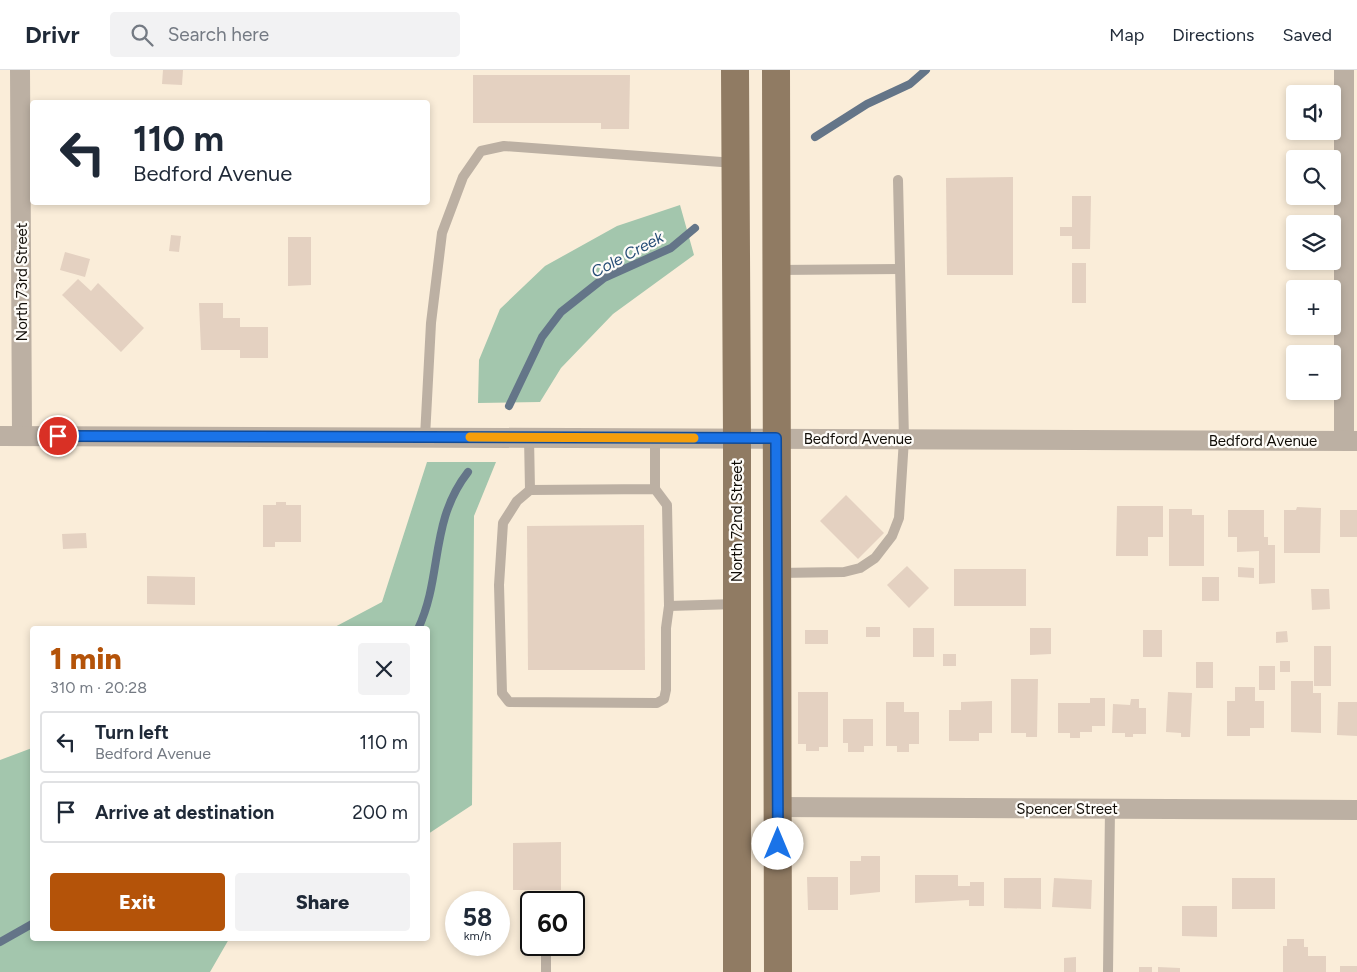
<!DOCTYPE html>
<meta charset="utf-8">
<style>
body{margin:0;font-family:Figtree,sans-serif;background:#f2f2f3;color:#1f2937;height:100vh;display:flex;flex-direction:column;font-size:19px;white-space:nowrap}
*{box-sizing:border-box;margin:0}
p{font-size:16px;color:#747a83}
.icon{flex:none;width:28px;height:28px;fill:none;stroke:currentColor;stroke-width:2;stroke-linecap:round;stroke-linejoin:round}
.map{position:relative;flex:1;overflow:hidden}
.side{position:absolute;left:30px;top:556px;width:400px;height:315px;display:flex;flex-direction:column;background:#fff;border-radius:5px;box-shadow:0 2px 8px #0003}
.side>*{flex:none}
.banner{position:absolute;left:30px;top:30px;width:400px;height:105px;border-radius:5px;box-shadow:0 2px 8px #0003;background:#fff;color:#1f2937;overflow:hidden}
.tools{position:absolute;left:1286px;top:15px;display:grid;gap:10px}
.tools a{display:grid;place-items:center;width:55px;height:55px;border-radius:5px;background:#fff;box-shadow:0 2px 8px #0003;font-size:25px}
.speed{position:absolute;left:445px;top:821px;display:flex;gap:10px;font-size:25px;font-weight:700;text-align:center}
.speed>*{display:grid;place-content:center;width:65px;height:65px;border-radius:50%;background:#fff;box-shadow:0 2px 8px #0003;line-height:1}
.speed small{font-size:12px;font-weight:400}
.speed .limit{border:2px solid #111;border-radius:8px;background:#fff;color:#111}
.pin{position:absolute;display:grid;place-items:center;width:42px;height:42px;color:#fff;margin:-21px;border:2px solid #fff;border-radius:50%;box-shadow:0 1px 5px #0007}
.me{position:absolute;width:55px;margin:-28px;rotate:0deg;stroke-linejoin:round;filter:drop-shadow(0 0 4px #0008)}
.turn{display:flex;align-items:center;gap:18px;height:105px;padding:0 20px;font-size:22px}
.turn .icon{width:65px;height:65px;stroke-width:2.5}
.turn b{display:block;font-size:35px;line-height:42px}
.round{display:grid;place-items:center;flex:none;width:52px;height:52px;border-radius:5px;background:#f2f2f3}
.overview{display:flex;align-items:center;justify-content:space-between;height:85px;padding:0 20px}
h1{font-size:30px;font-weight:800;line-height:38px;color:#b45309}
.button{display:flex;gap:10px;margin-top:auto;padding:10px 20px}
.button a{flex:1;height:58px;border-radius:5px;background:#b45309;color:#fff;font-size:20px;font-weight:800;line-height:58px;text-align:center}
.button a+a{background:#f2f2f3;color:#1f2937}
ul{padding:0;list-style:none}
li{display:flex;align-items:center;gap:15px;height:62px;margin:0 10px 8px;padding:0 10px;border:2px solid #e0e1e3;border-radius:5px}
li div{flex:1}
li b{display:block;font-size:19px}
li em{font-style:normal}
header{display:flex;align-items:center;gap:30px;box-sizing:border-box;height:70px;padding:0 25px;background:#fff;border-bottom:1px solid #e0e1e3}
header strong{font-size:24px}
nav{display:flex;gap:28px;margin-inline-start:auto;font-size:18px}
.search{width:350px;height:45px;background:#f2f2f3;display:flex;align-items:center;gap:12px;box-sizing:border-box;padding:0 18px;border-radius:5px;color:#747a83;font-size:19px}
.map>svg:first-child{display:block}
.forest{fill:#a3c6ad}
.lines{fill:none;stroke-linecap:round;stroke-linejoin:round}
.stream{stroke:#647588;stroke-width:8}
.building{fill:#e4d1c1}
.lane{stroke:#bcb0a3;stroke-width:10}
.street{stroke:#bcb0a3;stroke-width:20}
.primary{stroke:#907b63;stroke-width:28}
.route-casing{stroke:#114b97;stroke-width:12}
.route{stroke:#1a73e8;stroke-width:9}
.slow{stroke:#f59e0b;stroke-width:9}
.labels{text-anchor:middle;stroke-width:4.5;stroke-linejoin:round;paint-order:stroke}
.street-label{font-size:15px;fill:#100c06;stroke:#fefcf8}
.water-label{font-size:16px;font-style:italic;fill:#284e77;stroke:#fefcf8}
</style>
<header>
<strong>Drivr</strong>
<div class="search"><svg class="icon" aria-label="search" viewBox="0 0 24 24"><circle cx="10" cy="10" r="6"/><path d="M15 15l6 6"/></svg>Search here</div>
<nav><a>Map</a><a>Directions</a><a>Saved</a></nav>
</header>
<div class="map">
<svg width="1357" height="902" viewBox="0 0 1357 902">
<rect width="100%" height="100%" fill="#faedd9"/>
<g class="forest">
<path d="M 680,135 L 694,185 L 613,244 L 561,298 L 540,332 L 478,333 L 479,290 L 500,239 L 545,196 L 617,156 Z"/>
<path d="M 427,392 L 496,392 L 474,446 L 472,735 L 428,764 L 428,559 L 331,559 L 382,532 Z"/>
<path d="M 32,678 L 32,869 L 229,869 L 210,902 L 0,902 L 0,690 Z"/>
</g>
<g class="lines">
<g class="stream">
<path d="M 815,67 L 867,34 L 910,14 L 926,0"/>
<path d="M 509,336 L 542,267 L 561,242 L 604,208 L 671,178 L 695,158"/>
<path d="M 418,559 C 443,506 429,452 468,402"/>
<path d="M 0,872 L 32,854"/>
</g>
</g>
<g class="building">
<path d="M 163,0 L 183,0 L 182,15 L 162,14 Z"/>
<path d="M 473,5 L 630,5 L 629,59 L 601,59 L 601,53 L 473,53 Z"/>
<path d="M 1013,107 L 1013,205 L 947,205 L 946,108 Z"/>
<path d="M 1072,126 L 1091,126 L 1090,179 L 1072,179 L 1072,166 L 1060,166 L 1060,157 L 1072,157 Z"/>
<path d="M 171,165 L 181,166 L 179,182 L 169,181 Z"/>
<path d="M 288,167 L 311,167 L 311,215 L 288,216 Z"/>
<path d="M 65,182 L 90,189 L 85,207 L 60,200 Z"/>
<rect x="1072" y="193" width="14" height="40"/>
<path d="M 78,209 L 91,221 L 98,213 L 144,258 L 121,282 L 62,225 Z"/>
<path d="M 199,233 L 223,233 L 223,248 L 240,248 L 240,257 L 268,257 L 268,288 L 240,288 L 240,280 L 201,280 Z"/>
<path d="M 846,425 L 884,463 L 858,489 L 820,451 Z"/>
<path d="M 276,432 L 286,432 L 286,435 L 301,435 L 301,472 L 275,472 L 275,477 L 263,477 L 263,435 L 276,435 Z"/>
<path d="M 1117,436 L 1163,436 L 1163,467 L 1148,467 L 1148,486 L 1116,486 Z"/>
<path d="M 1297,437 L 1321,438 L 1320,483 L 1284,483 L 1284,440 L 1296,440 Z"/>
<path d="M 1169,439 L 1192,439 L 1192,445 L 1204,445 L 1204,496 L 1169,496 Z"/>
<path d="M 1228,440 L 1264,440 L 1264,467 L 1268,467 L 1268,475 L 1275,475 L 1275,513 L 1259,514 L 1259,481 L 1237,482 L 1237,467 L 1228,467 Z"/>
<rect x="1340" y="440" width="17" height="27"/>
<path d="M 644,455 L 645,600 L 528,600 L 527,456 Z"/>
<path d="M 86,463 L 87,478 L 63,479 L 62,464 Z"/>
<path d="M 907,496 L 929,518 L 909,538 L 887,515 Z"/>
<path d="M 1238,497 L 1254,498 L 1254,508 L 1238,507 Z"/>
<rect x="954" y="499" width="72" height="37"/>
<path d="M 147,506 L 195,507 L 195,535 L 147,534 Z"/>
<rect x="1202" y="507" width="17" height="24"/>
<path d="M 1311,519 L 1329,519 L 1330,539 L 1312,540 Z"/>
<rect x="866" y="557" width="14" height="10"/>
<rect x="913" y="558" width="21" height="29"/>
<path d="M 1030,558 L 1051,558 L 1051,584 L 1030,585 Z"/>
<rect x="805" y="560" width="23" height="14"/>
<rect x="1143" y="560" width="19" height="27"/>
<path d="M 1287,561 L 1288,572 L 1276,573 L 1276,562 Z"/>
<rect x="1314" y="576" width="17" height="40"/>
<rect x="943" y="584" width="13" height="12"/>
<rect x="1280" y="591" width="10" height="11"/>
<rect x="1196" y="592" width="17" height="26"/>
<rect x="1259" y="596" width="16" height="24"/>
<path d="M 1011,609 L 1038,609 L 1037,667 L 1026,667 L 1026,663 L 1011,663 Z"/>
<path d="M 1291,611 L 1313,611 L 1313,623 L 1321,623 L 1321,663 L 1291,662 Z"/>
<path d="M 1235,617 L 1255,617 L 1255,631 L 1264,631 L 1264,658 L 1250,658 L 1250,666 L 1227,666 L 1227,631 L 1235,631 Z"/>
<path d="M 798,622 L 828,622 L 828,677 L 819,677 L 819,681 L 806,681 L 806,674 L 798,674 Z"/>
<path d="M 1168,622 L 1192,623 L 1190,667 L 1181,667 L 1181,663 L 1166,662 Z"/>
<path d="M 1090,628 L 1105,628 L 1105,656 L 1092,656 L 1092,662 L 1080,662 L 1080,668 L 1070,668 L 1070,663 L 1058,663 L 1058,633 L 1090,633 Z"/>
<path d="M 1131,629 L 1139,629 L 1139,638 L 1146,638 L 1146,664 L 1133,664 L 1133,667 L 1125,667 L 1125,663 L 1112,663 L 1113,634 L 1130,635 Z"/>
<path d="M 992,631 L 992,663 L 979,663 L 979,671 L 949,671 L 949,640 L 961,640 L 961,632 Z"/>
<path d="M 886,632 L 904,632 L 904,642 L 919,642 L 919,674 L 909,674 L 909,682 L 897,682 L 897,676 L 886,676 Z"/>
<path d="M 1338,632 L 1357,632 L 1357,666 L 1337,665 Z"/>
<path d="M 843,649 L 873,649 L 873,676 L 864,676 L 864,682 L 848,682 L 848,673 L 843,673 Z"/>
<path d="M 561,772 L 561,820 L 513,820 L 513,773 Z"/>
<path d="M 861,786 L 880,786 L 880,822 L 850,825 L 850,791 L 861,791 Z"/>
<path d="M 915,805 L 958,805 L 958,816 L 970,816 L 970,812 L 984,812 L 984,836 L 969,836 L 969,830 L 915,833 Z"/>
<path d="M 807,807 L 838,807 L 838,840 L 808,840 Z"/>
<path d="M 1004,808 L 1041,808 L 1041,839 L 1004,838 Z"/>
<path d="M 1054,808 L 1092,810 L 1091,839 L 1052,837 Z"/>
<rect x="1232" y="808" width="43" height="31"/>
<path d="M 1182,836 L 1217,836 L 1217,867 L 1182,866 Z"/>
<path d="M 1287,869 L 1304,869 L 1304,877 L 1308,877 L 1308,886 L 1326,886 L 1326,902 L 1283,902 L 1283,876 L 1287,876 Z"/>
<path d="M 1076,887 L 1076,902 L 1064,902 L 1064,888 Z"/>
<rect x="1340" y="896" width="17" height="6"/>
<rect x="1139" y="897" width="13" height="5"/>
<path d="M 1158,897 L 1180,898 L 1180,902 L 1158,902 Z"/>
</g>
<g class="lines">
<g class="lane">
<path d="M 777,200 L 900,199"/>
<path d="M 425,367 L 431,253 L 442,163 L 463,107 L 481,81 L 504,76 L 735,93"/>
<path d="M 529,367 L 530,420"/>
<path d="M 655,368 L 655,419 L 667,435 L 669,536 L 666,558 L 666,620 L 664,629 L 657,633 L 509,632 L 502,623 L 499,515 L 503,453 L 517,431 L 530,420 L 655,419"/>
<path d="M 778,503 L 844,502 L 860,498 L 875,488 L 892,466 L 899,448 L 904,369 L 898,110"/>
<path d="M 669,536 L 736,534"/>
<path d="M 546,875 L 546,902"/>
<path d="M 1108,902 L 1110,739"/>
</g>
<g class="street">
<path d="M 20,0 L 22,364"/>
<path d="M 1344,0 L 1344,371"/>
<path d="M 0,366 L 1357,371"/>
<path d="M 777,737 L 1357,740"/>
</g>
<g class="primary">
<path d="M 735,0 L 737,368 L 737,902"/>
<path d="M 776,0 L 778,902"/>
</g>
</g>
<g class="lines">
<g class="route-casing">
<path id="route" d="M 58,366 L 776,368 L 778,774"/>
</g>
<use href="#route" class="route"/>
<path class="slow" d="M 470,367 L 694,368"/>
</g>
<g class="labels">
<g class="street-label">
<text transform="translate(22 212) rotate(-90)" y="5">North 73rd Street</text>
<text x="858" y="374">Bedford Avenue</text>
<text x="1263" y="376">Bedford Avenue</text>
<text transform="translate(737 451) rotate(-90)" y="5">North 72nd Street</text>
<text x="1067" y="744">Spencer Street</text>
</g>
<g class="water-label">
<text transform="translate(627 184) rotate(-28)" y="6">Cole Creek</text>
</g>
</g>
</svg>
<div class="tools">
<a><svg class="icon" aria-label="sound" viewBox="0 0 24 24"><path d="M4 9h4l5-4v14l-5-4H4zM17 9q2 3 0 6"/></svg></a>
<a><svg class="icon" aria-label="search" viewBox="0 0 24 24"><circle cx="10" cy="10" r="6"/><path d="M15 15l6 6"/></svg></a>
<a><svg class="icon" aria-label="layers" viewBox="0 0 24 24"><path d="M12 4l9 5-9 5-9-5zM3 14l9 5 9-5"/></svg></a>
<a>+</a>
<a>−</a>
</div>
<div class="speed"><div>58<small>km/h</small></div><div class="limit">60</div></div>
<div class="pin" style="left:58px;top:366px;background:#d93025"><svg class="icon" aria-label="arrive" viewBox="0 0 24 24"><path d="M6 21V4h12l-3 4 3 4H6"/></svg></div>
<svg class="me" style="left:778px;top:774px" viewBox="-20 -20 40 40"><circle r="19" fill="#fff"/><path d="M0-13L10 11 0 6-10 11z" fill="#1a73e8"/></svg>
<div class="banner">
<div class="turn"><svg class="icon" aria-label="left" viewBox="0 0 24 24"><path d="M17 20v-9H6M10 6l-5 5 5 5"/></svg><div><b>110 m</b>Bedford Avenue</div></div>
</div>
<section class="side">
<div class="overview"><div><h1>1 min</h1><p>310 m · 20:28</p></div><a class="round"><svg class="icon" aria-label="close" viewBox="0 0 24 24"><path d="M6 6l12 12M18 6L6 18"/></svg></a></div>
<ul>
<li><svg class="icon" aria-label="left" viewBox="0 0 24 24"><path d="M17 20v-9H6M10 6l-5 5 5 5"/></svg><div><b>Turn left</b><p>Bedford Avenue</p></div><em>110 m</em></li>
<li><svg class="icon" aria-label="arrive" viewBox="0 0 24 24"><path d="M6 21V4h12l-3 4 3 4H6"/></svg><div><b>Arrive at destination</b></div><em>200 m</em></li>
</ul>
<div class="button"><a>Exit</a><a>Share</a></div>
</section>
</div>
